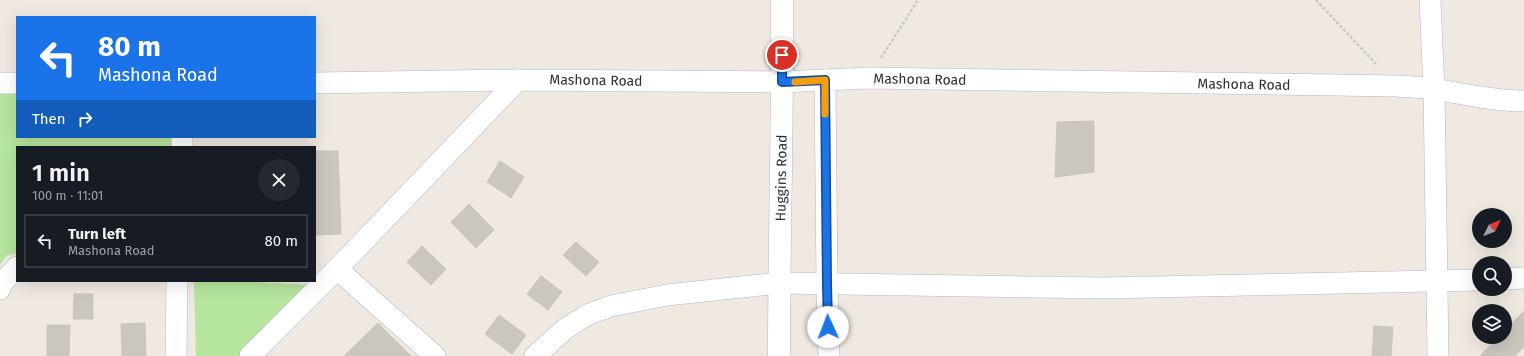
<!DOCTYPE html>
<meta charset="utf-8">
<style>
body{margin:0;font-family:"Fira Sans",sans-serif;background:#242831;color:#f1f3f6;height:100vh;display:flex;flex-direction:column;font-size:15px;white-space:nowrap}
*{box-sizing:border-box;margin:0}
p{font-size:13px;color:#9ea1a6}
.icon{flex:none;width:22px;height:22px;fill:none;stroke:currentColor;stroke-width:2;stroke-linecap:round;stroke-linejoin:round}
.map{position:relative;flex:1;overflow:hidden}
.panel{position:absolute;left:16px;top:146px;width:300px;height:136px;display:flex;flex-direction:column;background:#171b24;border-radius:0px;box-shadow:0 4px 16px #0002}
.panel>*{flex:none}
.top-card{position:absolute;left:16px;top:16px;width:300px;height:122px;border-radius:0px;box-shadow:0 4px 16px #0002;background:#1a73e8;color:#fff;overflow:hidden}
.needle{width:26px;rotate:47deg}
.buttons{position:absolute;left:1472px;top:208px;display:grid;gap:8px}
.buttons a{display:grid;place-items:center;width:40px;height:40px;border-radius:50%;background:#171b24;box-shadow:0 4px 16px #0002;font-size:20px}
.pin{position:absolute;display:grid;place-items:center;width:34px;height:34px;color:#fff;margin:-17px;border:2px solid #fff;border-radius:50%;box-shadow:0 1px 4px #0007}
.me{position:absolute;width:44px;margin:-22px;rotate:358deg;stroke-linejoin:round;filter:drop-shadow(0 0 3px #0008)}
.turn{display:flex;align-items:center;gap:14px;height:84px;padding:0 16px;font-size:18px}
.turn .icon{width:52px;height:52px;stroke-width:2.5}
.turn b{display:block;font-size:28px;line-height:34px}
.then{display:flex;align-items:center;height:38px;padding:0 16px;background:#0003;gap:8px;font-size:15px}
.round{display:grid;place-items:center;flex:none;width:42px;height:42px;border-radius:21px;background:#242831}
.head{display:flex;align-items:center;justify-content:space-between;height:68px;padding:0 16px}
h1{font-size:24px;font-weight:600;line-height:30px}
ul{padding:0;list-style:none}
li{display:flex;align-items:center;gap:12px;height:54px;margin:0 8px 6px;padding:0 8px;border:2px solid #363941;border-radius:0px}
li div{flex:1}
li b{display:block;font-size:15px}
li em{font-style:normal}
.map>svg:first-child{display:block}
.green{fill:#b6e59e}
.building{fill:#cbc7bf;stroke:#cbc5ba}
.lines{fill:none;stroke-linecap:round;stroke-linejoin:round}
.street-casing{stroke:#b4b7c1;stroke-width:22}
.secondary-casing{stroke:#b4b7c1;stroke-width:23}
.path{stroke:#c9c9c9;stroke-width:2.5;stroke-dasharray:3 2;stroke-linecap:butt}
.street{stroke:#fff;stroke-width:21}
.secondary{stroke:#fff;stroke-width:22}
.route-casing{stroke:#114b97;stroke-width:10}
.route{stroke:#1a73e8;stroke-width:7}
.slow{stroke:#f59e0b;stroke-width:7}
.labels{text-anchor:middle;stroke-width:3;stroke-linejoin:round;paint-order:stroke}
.street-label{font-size:14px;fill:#2e2e2e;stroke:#fff}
</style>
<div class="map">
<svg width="1524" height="356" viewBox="0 0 1524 356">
<rect width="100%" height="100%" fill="#efe9e1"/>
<g class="green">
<path d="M 0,91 L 17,91 L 17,137 L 175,137 L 175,147 L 17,147 L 17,253 L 6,256 L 0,265 Z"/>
<path d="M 194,281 L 242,281 L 311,285 L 239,356 L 196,356 Z"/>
</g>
<g class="building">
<path d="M 1094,121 L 1094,172 L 1055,177 L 1057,122 Z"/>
<path d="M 315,151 L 338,151 L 341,234 L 315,235 Z"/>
<path d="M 500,161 L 524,177 L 511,198 L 487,182 Z"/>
<path d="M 469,204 L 494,230 L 476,248 L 451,222 Z"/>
<path d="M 576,242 L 599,262 L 586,276 L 563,255 Z"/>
<path d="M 422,246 L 446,269 L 431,285 L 407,262 Z"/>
<path d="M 541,276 L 562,292 L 548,310 L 527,294 Z"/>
<path d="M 74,294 L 93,294 L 93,319 L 73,319 Z"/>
<path d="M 1524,311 L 1524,347 L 1515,356 L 1480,356 L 1498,337 L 1505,337 L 1505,330 Z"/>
<path d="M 499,315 L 526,335 L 512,354 L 485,334 Z"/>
<path d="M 145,323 L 146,356 L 122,356 L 121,324 Z"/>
<path d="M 378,323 L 411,356 L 344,356 Z"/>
<path d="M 47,325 L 70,325 L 69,356 L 47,356 Z"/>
<path d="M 1374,326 L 1393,327 L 1391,356 L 1372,356 Z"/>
</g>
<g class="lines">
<g class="street-casing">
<g id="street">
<path d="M 1430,0 L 1434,89 L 1438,356"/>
<path d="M 825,80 L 827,284 L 829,356"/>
<path d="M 0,83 L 17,83"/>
<path d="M 315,83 L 518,80 L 782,82 L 868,78 L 1397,86 C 1409,87 1422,87 1434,89 C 1464,94 1494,101 1524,101"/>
<path d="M 182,147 L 182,137"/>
<path d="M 337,269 L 435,356"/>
<path d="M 1505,279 L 1524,278"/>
<path d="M 0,289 L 2,283 L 17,267"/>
<path d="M 176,356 L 177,281"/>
<path d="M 250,356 L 337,269 L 518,80"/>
<path d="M 535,356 L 565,329 L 587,315 L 611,306 L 667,295 L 779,283 L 1104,288 L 1479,280"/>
</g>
</g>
<g class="secondary-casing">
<path id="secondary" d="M 779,356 C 779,237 783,119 782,0"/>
</g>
<g class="path">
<path d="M 1316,0 L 1377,65"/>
<path d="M 881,58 L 918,0"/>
</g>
<use href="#street" class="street"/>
<use href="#secondary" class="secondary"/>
</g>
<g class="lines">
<g class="route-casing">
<path id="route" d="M 782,55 L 782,82 L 825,80 L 827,284 L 828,327"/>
</g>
<use href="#route" class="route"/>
<path class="slow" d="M 795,82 L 825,80 L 825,114"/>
</g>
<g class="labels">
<g class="street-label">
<text transform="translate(920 79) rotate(1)" y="5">Mashona Road</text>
<text transform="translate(596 80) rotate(1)" y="5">Mashona Road</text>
<text transform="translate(1244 84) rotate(1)" y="5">Mashona Road</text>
<text transform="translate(781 178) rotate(-89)" y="5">Huggins Road</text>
</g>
</g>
</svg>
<div class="buttons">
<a><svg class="needle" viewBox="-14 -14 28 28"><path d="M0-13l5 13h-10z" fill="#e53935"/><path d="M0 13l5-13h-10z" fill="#9ea1a6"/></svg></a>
<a><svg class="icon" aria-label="search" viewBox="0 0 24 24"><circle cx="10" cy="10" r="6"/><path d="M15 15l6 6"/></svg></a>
<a><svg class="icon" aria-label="layers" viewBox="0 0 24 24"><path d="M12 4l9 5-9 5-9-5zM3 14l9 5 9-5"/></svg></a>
</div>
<div class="pin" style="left:782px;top:55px;background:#d93025"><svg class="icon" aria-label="arrive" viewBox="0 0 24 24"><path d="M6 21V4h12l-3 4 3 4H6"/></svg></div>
<svg class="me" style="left:828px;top:327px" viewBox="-20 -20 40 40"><circle r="19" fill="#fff"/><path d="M0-13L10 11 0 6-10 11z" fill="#1a73e8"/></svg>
<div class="top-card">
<div class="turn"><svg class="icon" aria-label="left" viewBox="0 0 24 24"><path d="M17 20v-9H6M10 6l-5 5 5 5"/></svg><div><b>80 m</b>Mashona Road</div></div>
<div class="then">Then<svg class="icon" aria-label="right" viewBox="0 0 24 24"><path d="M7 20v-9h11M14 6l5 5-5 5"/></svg></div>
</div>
<section class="panel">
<div class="head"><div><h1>1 min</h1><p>100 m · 11:01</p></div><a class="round"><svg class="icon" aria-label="close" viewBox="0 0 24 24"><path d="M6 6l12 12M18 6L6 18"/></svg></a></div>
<ul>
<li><svg class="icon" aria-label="left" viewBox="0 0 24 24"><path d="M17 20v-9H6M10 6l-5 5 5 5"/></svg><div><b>Turn left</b><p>Mashona Road</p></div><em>80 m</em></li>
</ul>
</section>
</div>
